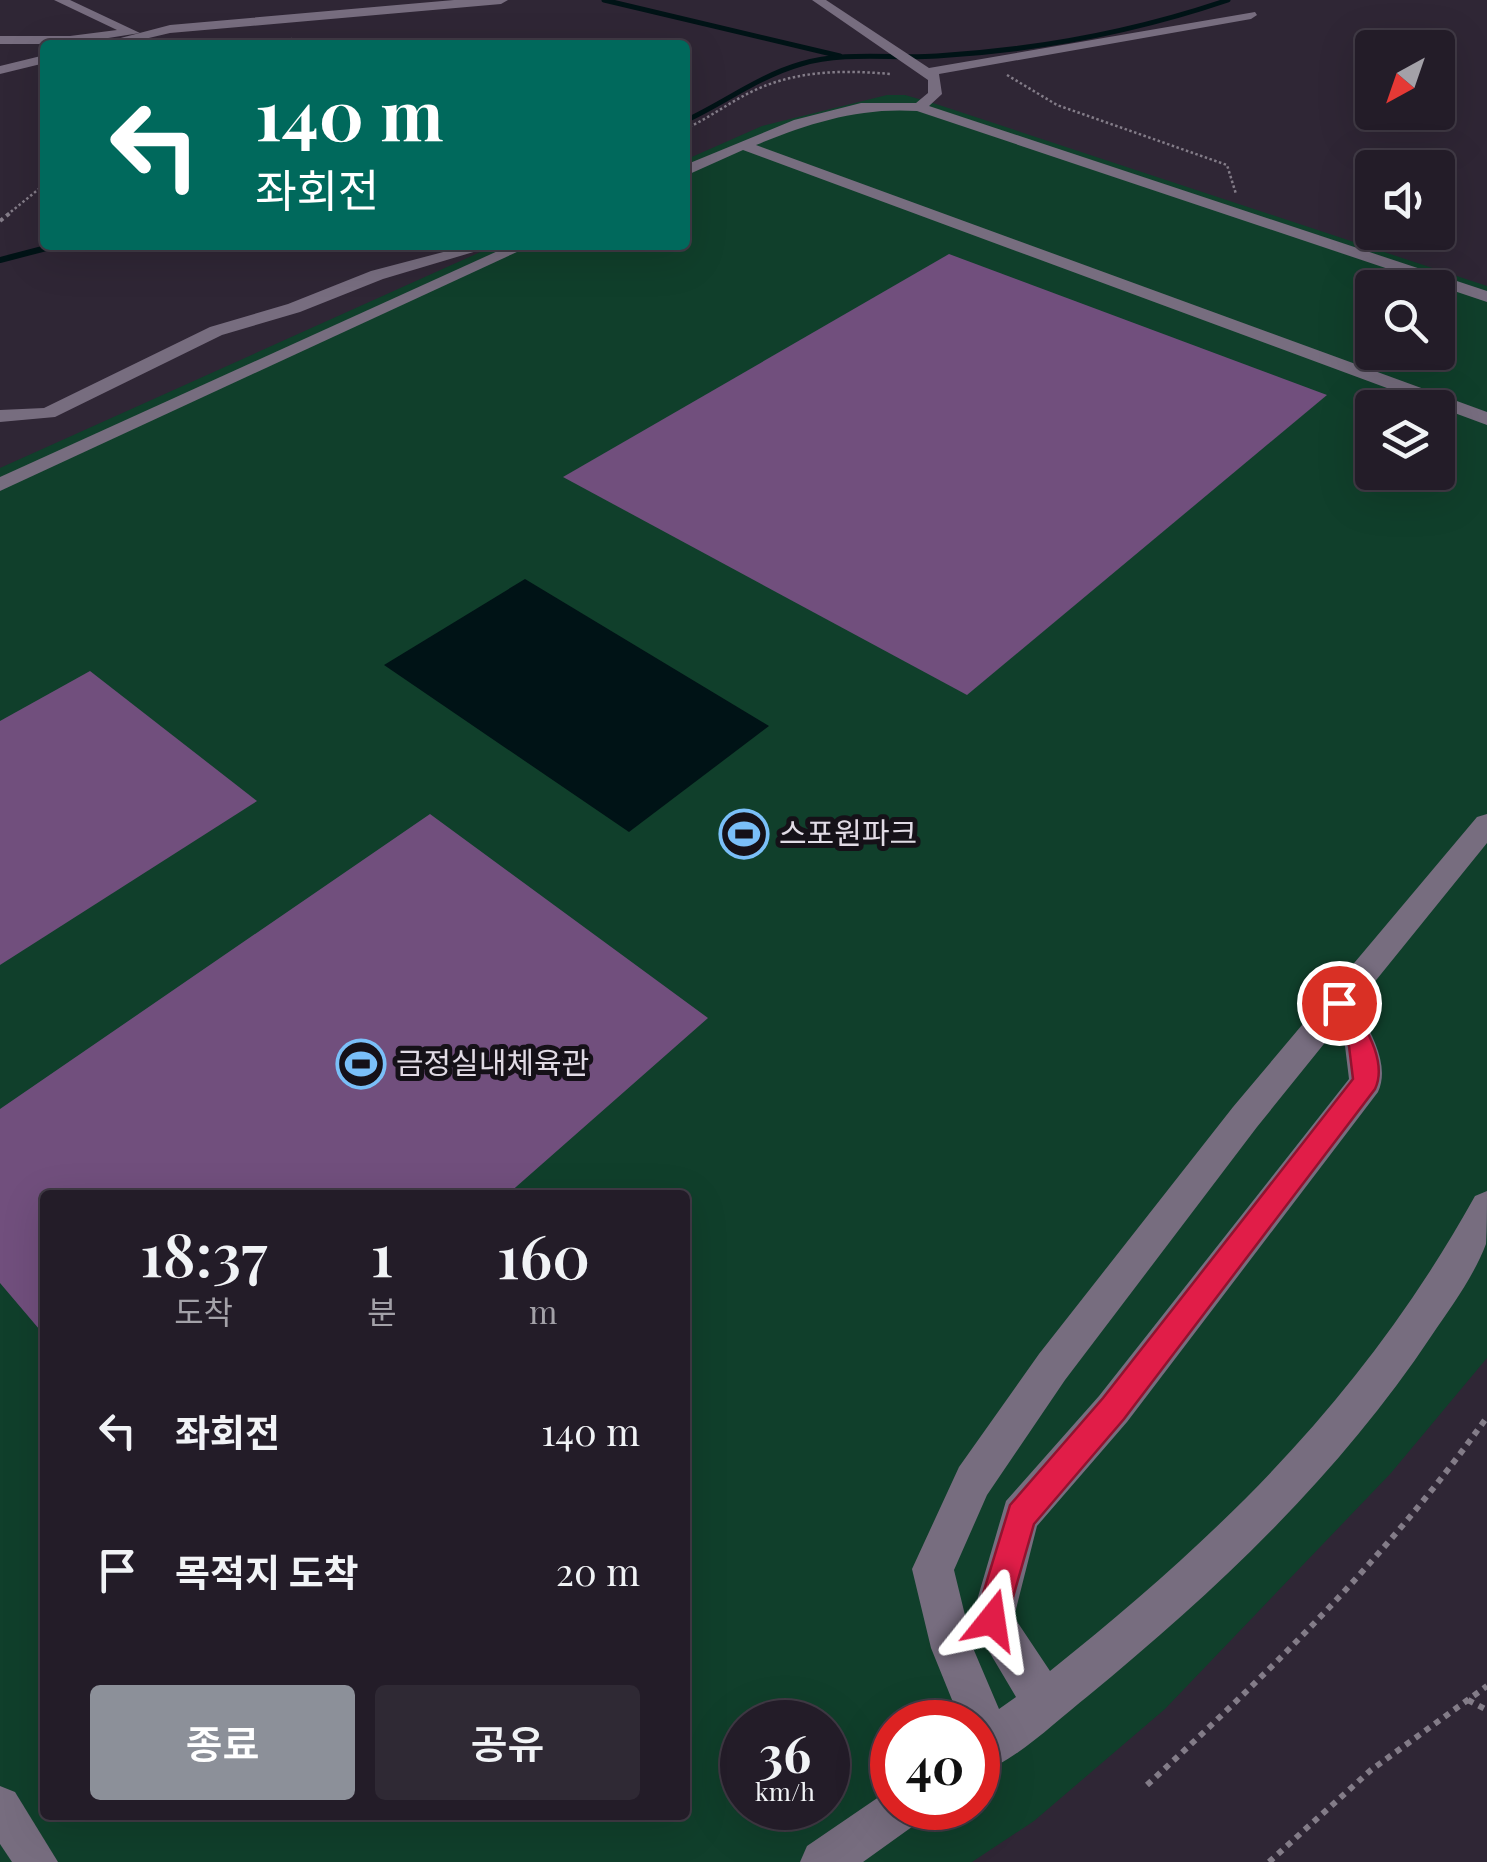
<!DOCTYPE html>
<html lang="ko">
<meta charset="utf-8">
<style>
body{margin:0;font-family:"Playfair Display","Noto Sans KR",serif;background:#2f2934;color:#f1f3f6;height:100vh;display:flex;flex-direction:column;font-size:38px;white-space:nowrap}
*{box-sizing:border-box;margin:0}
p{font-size:32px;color:#a3a1a8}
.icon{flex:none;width:55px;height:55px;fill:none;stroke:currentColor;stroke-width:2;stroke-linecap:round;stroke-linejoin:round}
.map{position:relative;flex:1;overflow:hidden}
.panel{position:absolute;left:40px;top:1190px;width:650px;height:630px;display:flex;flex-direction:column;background:#231c28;border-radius:10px;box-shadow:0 10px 40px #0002,0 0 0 2px #403a45}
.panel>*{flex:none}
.guide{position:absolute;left:40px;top:40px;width:650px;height:210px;border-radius:10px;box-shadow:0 10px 40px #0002,0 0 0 2px #403a45;background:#00695c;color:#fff;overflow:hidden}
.needle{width:65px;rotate:220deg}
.buttons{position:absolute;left:1355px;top:30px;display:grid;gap:20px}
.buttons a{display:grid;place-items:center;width:100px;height:100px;border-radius:10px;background:#231c28;box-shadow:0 10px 40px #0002,0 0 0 2px #403a45;font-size:50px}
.speed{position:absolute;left:720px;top:1700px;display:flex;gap:20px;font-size:50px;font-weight:700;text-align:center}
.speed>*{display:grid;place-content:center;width:130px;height:130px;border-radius:50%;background:#231c28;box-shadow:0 10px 40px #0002,0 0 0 2px #403a45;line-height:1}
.speed small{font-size:25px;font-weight:400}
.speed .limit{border:15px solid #d22;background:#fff;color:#111}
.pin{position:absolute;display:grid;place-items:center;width:85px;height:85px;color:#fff;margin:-42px;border:5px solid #fff;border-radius:50%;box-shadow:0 2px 10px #0007}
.me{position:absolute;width:110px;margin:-55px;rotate:15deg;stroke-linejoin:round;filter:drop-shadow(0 0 8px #0008)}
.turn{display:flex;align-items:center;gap:35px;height:210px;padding:0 50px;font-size:45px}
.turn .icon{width:130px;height:130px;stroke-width:2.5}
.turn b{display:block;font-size:70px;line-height:85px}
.eta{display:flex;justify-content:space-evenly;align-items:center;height:170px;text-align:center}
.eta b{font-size:60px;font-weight:600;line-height:70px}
.action{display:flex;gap:20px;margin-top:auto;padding:20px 50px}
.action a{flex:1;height:115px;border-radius:10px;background:#8c9099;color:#fff;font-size:40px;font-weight:600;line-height:115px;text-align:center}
.action a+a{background:#2f2934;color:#f1f3f6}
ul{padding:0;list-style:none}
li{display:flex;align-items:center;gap:30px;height:140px;padding:0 50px}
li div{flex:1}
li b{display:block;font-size:38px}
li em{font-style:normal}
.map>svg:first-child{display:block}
.green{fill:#103f2b;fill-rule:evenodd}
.water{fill:#001316}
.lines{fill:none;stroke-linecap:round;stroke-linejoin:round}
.stream-far1{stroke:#001316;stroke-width:5}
.stream{stroke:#001316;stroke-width:6}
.building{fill:#714f7d}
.path-far2{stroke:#837c88;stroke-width:2.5;stroke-dasharray:2.5 2.5;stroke-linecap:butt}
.path-far1{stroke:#837c88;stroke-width:4;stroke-dasharray:4 4;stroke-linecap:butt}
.path{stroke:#837c88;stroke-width:6;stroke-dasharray:6 6;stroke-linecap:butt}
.street{fill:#776d7f;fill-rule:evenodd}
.secondary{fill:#776d7f;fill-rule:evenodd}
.route{fill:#e11d48;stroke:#92132f;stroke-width:2.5}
.labels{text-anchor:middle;stroke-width:10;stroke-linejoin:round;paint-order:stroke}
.poi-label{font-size:30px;fill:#e1dbe5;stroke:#151118;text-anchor:start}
</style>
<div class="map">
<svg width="1487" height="1862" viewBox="0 0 1487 1862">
<rect width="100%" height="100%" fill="#2f2635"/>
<path class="green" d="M 887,95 L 905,95 L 936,104 L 1487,286 L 1487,1358 L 1391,1473 L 1165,1709 L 1034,1821 L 972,1862 L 0,1862 L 0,468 L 496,245 L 685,245 L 685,160 L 762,126 ZM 1372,288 L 1438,288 L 1438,352 L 1372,352 ZM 1372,408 L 1438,408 L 1438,472 L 1372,472 ZM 45,1195 L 685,1195 L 685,1815 L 45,1815 ZM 742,1722 L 828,1722 L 828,1808 L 742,1808 ZM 892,1722 L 978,1722 L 978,1808 L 892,1808 Z"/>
<path class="water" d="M 525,579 L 769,726 L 629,832 L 384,665 Z"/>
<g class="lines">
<g class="stream-far1">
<path d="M 604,0 L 840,56"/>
<path d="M 685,121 C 724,103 759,76 801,64 C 845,51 892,59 937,56 C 1037,50 1134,32 1228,0"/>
</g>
<path class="stream" d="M 0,260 L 58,245"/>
</g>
<g class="building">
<path d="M 949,254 L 1327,395 L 967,695 L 563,477 Z"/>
<path d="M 90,671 L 257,801 L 0,965 L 0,721 Z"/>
<path d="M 430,814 L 708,1018 L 507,1195 L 45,1195 L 45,1336 L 0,1283 L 0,1109 Z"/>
</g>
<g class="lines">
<g class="path-far2">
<path d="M 276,45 L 292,39"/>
<path d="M 1007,75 L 1057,105 L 1227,165 L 1236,194"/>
<path d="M 685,129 C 709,118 730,102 753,91 C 797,70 844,70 891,74"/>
<path d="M 7,215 L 45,184"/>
</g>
<path class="path-far1" d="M 0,221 L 10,213"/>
<g class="path">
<path d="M 1468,1700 L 1487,1710"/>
<path d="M 1147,1785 C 1271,1671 1389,1555 1487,1417"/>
<path d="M 1269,1862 L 1371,1770 L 1487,1686"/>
</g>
<g class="street">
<path d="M 54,0 L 70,0 L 140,33 L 70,44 L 0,44 L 0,36 L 70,36 L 117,30 Z"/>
<path d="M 812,0 L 826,0 L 929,68 L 1255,12 L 1257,15 L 1251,19 L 939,74 L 942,94 L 929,106 L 1487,291 L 1487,302 L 917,111 C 860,107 809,123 756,145 L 1487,412 L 1487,425 L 743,150 L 685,176 L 685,165 L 794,120 L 861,103 L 916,103 L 928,93 L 928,80 Z"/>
<path d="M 470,245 L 497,245 L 383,279 L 300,312 L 222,335 L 55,417 L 0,422 L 0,410 L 44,408 L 210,327 L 288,304 L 371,271 Z"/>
<path d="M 511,245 L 532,245 L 0,491 L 0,477 Z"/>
<path d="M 0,1786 L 15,1792 L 58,1862 L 12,1862 L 0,1844 Z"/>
</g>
<g class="secondary">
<path d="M 454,0 L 508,0 L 501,4 L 170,33 L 119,45 L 94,45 L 170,25 Z"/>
<path d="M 45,55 L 45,63 L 0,74 L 0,66 Z"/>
<path d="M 1487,814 L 1487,843 L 1356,1005 C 1369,1030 1391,1064 1378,1092 L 1127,1422 L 1037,1526 L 1014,1617 L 1050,1671 C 1225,1531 1365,1394 1475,1196 L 1487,1191 C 1487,1207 1487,1229 1486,1244 C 1474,1276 1451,1307 1432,1335 C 1339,1475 1217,1590 1088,1696 C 1055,1722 1017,1760 978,1774 L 978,1722 L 961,1722 L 931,1648 L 912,1569 L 959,1467 L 1039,1354 L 1233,1107 L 1477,817 ZM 1336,1029 L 1345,1046 L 1349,1079 L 1099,1396 L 1006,1501 L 971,1621 L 1016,1697 L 999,1709 L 973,1648 L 954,1570 L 987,1495 L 1065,1380 L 1257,1127 Z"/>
<path d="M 892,1788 L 892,1808 L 923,1808 L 916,1824 L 863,1862 L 800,1862 L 807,1846 Z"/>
</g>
</g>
<path class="route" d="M 1339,994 L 1348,997 C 1361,1021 1389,1060 1375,1089 L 1124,1419 L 1034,1524 L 1003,1632 L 992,1637 L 980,1632 L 975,1620 L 1010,1505 L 1103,1398 L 1353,1079 L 1349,1046 L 1327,1003 L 1331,997 Z"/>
<defs>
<g id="stadium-ring" transform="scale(2.5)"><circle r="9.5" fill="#151118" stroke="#7abff8" stroke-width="1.5"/><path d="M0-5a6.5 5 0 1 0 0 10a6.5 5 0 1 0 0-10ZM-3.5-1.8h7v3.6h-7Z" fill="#7abff8"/></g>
</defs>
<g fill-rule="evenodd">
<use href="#stadium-ring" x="744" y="834"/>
<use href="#stadium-ring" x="361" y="1064"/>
</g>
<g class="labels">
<g class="poi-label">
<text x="779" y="844">스포원파크</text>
<text x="396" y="1074">금정실내체육관</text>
</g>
</g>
</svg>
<div class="buttons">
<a><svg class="needle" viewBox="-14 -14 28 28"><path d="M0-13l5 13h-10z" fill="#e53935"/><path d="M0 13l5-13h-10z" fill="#a3a1a8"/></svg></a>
<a><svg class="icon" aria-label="sound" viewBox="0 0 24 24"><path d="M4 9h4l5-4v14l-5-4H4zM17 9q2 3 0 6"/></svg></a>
<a><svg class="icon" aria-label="search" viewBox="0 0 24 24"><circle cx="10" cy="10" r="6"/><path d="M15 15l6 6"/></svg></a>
<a><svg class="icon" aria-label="layers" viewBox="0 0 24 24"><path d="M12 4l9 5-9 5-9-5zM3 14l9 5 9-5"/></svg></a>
</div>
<div class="speed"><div>36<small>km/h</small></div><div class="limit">40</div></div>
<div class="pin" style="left:1339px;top:1003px;background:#d93025"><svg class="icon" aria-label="arrive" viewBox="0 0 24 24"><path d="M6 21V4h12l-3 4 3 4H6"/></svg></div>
<svg class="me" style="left:992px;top:1620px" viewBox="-20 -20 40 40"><path d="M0-17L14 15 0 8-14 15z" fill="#e11d48" stroke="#fff" stroke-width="4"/></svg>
<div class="guide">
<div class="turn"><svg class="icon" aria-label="left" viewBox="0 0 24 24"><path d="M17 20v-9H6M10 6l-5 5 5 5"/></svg><div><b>140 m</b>좌회전</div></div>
</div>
<section class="panel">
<div class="eta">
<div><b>18:37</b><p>도착</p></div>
<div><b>1</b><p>분</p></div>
<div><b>160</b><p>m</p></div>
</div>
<ul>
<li><svg class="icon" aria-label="left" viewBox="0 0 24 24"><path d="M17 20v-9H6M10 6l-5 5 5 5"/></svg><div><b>좌회전</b></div><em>140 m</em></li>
<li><svg class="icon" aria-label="arrive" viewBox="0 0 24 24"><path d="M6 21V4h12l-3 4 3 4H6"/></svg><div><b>목적지 도착</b></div><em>20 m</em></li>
</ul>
<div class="action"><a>종료</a><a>공유</a></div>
</section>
</div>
